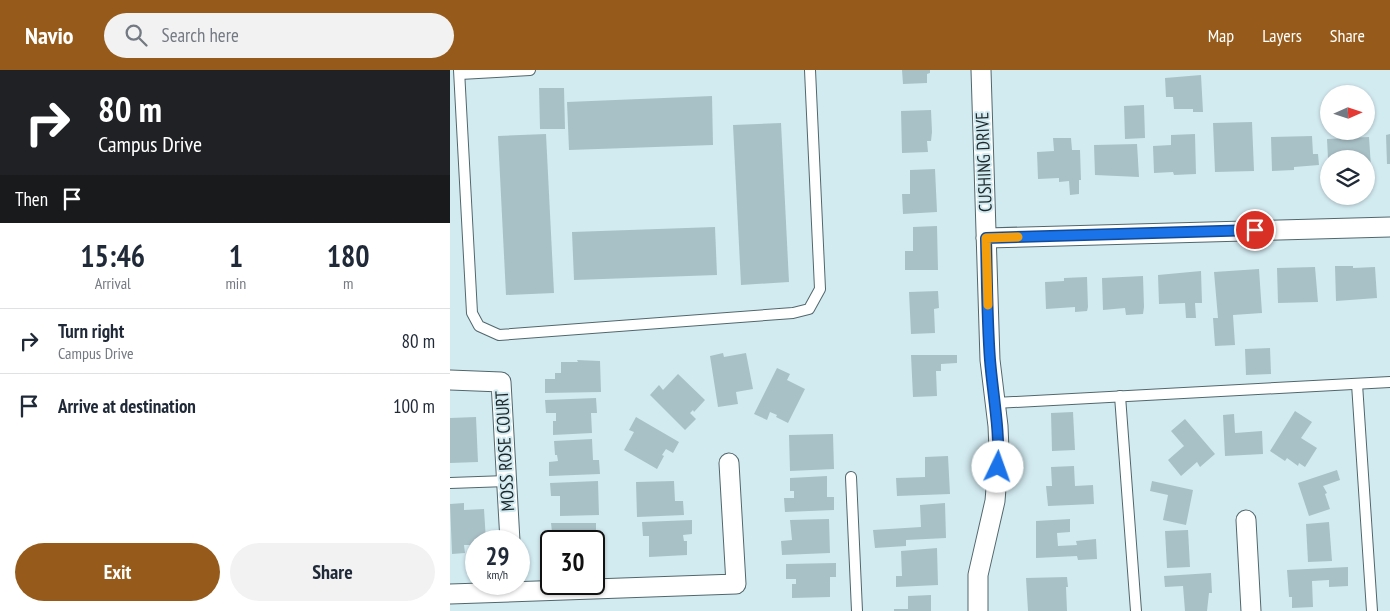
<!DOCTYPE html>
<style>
body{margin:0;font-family:"PT Sans Narrow",sans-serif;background:#f2f2f3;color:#1f2937;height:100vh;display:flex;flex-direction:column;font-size:19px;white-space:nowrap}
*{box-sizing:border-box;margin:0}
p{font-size:16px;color:#747a83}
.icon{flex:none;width:28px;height:28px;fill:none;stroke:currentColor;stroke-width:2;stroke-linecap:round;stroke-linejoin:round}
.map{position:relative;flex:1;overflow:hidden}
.side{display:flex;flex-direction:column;background:#fff;width:450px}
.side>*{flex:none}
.hud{background:#202124;color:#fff;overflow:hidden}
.needle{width:32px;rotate:87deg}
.buttons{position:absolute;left:870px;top:15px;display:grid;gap:10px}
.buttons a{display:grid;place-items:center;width:55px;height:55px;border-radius:50%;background:#fff;box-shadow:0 1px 4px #0004;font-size:25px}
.speed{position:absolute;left:15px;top:460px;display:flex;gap:10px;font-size:25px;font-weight:700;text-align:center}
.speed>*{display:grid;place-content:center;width:65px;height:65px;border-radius:50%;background:#fff;box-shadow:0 1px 4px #0004;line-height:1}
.speed small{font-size:12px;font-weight:400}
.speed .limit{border:2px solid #111;border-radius:8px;background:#fff;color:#111}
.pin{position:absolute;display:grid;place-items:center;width:42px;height:42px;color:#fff;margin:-21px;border:2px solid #fff;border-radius:50%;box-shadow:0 1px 5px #0007}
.me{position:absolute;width:55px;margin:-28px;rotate:3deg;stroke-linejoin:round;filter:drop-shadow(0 0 4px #0008)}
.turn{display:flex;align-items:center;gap:18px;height:105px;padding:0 15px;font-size:22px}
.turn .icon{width:65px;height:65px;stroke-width:2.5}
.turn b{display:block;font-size:35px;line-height:42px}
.then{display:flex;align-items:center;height:48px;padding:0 15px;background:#0003;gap:10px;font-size:19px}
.eta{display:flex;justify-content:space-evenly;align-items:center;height:85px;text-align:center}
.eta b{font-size:30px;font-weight:700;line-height:35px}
.button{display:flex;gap:10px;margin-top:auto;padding:10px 15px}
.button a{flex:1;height:58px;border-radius:30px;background:#965b1a;color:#fff;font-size:20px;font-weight:700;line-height:58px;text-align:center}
.button a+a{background:#f2f2f3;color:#1f2937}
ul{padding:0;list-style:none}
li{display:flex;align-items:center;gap:15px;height:65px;padding:0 15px;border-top:1px solid #e0e1e3}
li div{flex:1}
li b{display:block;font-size:19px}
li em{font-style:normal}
header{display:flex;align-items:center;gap:30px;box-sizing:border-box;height:70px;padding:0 25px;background:#965b1a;color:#fff}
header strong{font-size:24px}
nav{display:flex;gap:28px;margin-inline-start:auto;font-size:18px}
.search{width:350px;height:45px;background:#f2f2f3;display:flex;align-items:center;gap:12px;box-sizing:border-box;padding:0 18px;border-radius:28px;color:#747a83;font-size:19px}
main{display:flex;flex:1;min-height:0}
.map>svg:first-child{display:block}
.building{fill:#a8c1c7}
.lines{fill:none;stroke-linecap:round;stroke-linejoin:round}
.service-casing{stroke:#51676c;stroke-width:12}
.minor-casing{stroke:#51676c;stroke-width:21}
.service{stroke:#fff;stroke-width:10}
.minor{stroke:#fff;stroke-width:19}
.route-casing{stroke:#114b97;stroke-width:12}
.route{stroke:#1a73e8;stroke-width:9}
.slow{stroke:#f59e0b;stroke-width:9}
.labels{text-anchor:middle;stroke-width:4;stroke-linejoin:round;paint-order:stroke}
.street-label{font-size:18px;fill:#1e2729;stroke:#d2ebf1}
</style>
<header>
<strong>Navio</strong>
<div class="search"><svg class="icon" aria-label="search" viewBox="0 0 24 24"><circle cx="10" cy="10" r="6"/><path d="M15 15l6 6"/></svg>Search here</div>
<nav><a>Map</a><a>Layers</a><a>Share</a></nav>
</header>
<main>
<section class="side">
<div class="hud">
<div class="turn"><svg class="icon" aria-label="right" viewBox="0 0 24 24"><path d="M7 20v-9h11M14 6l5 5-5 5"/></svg><div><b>80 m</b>Campus Drive</div></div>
<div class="then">Then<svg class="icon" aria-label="arrive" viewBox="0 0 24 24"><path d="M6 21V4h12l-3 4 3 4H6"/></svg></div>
</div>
<div class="eta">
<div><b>15:46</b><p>Arrival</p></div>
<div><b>1</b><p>min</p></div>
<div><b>180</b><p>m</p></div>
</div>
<ul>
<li><svg class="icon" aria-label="right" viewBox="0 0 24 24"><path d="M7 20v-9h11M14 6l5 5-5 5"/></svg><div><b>Turn right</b><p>Campus Drive</p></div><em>80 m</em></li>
<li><svg class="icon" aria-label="arrive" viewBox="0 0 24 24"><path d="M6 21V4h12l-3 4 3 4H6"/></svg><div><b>Arrive at destination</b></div><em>100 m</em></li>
</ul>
<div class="button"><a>Exit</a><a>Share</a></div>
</section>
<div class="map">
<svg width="940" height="541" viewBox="0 0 940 541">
<rect width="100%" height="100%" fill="#d2ebf1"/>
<g class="building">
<path d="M 452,0 L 480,0 L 480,3 L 477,4 L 477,13 L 453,14 Z"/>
<path d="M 751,5 L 753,42 L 743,42 L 743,39 L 724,39 L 723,27 L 716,27 L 715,8 Z"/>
<path d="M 89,18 L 114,18 L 115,59 L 90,59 Z"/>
<path d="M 262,26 L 263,75 L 119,80 L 117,32 Z"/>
<path d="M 694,35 L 695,68 L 675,69 L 674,36 Z"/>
<path d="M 481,40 L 482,62 L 481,71 L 477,71 L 478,82 L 452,83 L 451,41 Z"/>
<path d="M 802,52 L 804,101 L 765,102 L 763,53 Z"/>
<path d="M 331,53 L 339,212 L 291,215 L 283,55 Z"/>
<path d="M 96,64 L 104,223 L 56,225 L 48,66 Z"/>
<path d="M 745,64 L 746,104 L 724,105 L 723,102 L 704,103 L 703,76 L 721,75 L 721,65 Z"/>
<path d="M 940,64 L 940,94 L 937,94 L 936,65 Z"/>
<path d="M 862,66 L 863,84 L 868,84 L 869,95 L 844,97 L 844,100 L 822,101 L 821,67 Z"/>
<path d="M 919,67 L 921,97 L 916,97 L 916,89 L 878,89 L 877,69 Z"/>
<path d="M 603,68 L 621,68 L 622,80 L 630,80 L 631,110 L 629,110 L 629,124 L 620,125 L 619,111 L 609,112 L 609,108 L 588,109 L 587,82 L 604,81 Z"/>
<path d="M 687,74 L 689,107 L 645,105 L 644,75 Z"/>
<path d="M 485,99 L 487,142 L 453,144 L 452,124 L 460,124 L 460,100 Z"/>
<path d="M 487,156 L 488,200 L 455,200 L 455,181 L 463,181 L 463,157 Z"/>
<path d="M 265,157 L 267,205 L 124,210 L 122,162 Z"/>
<path d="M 885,196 L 903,196 L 903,198 L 925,197 L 927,228 L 886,231 Z"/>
<path d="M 865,197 L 868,232 L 828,233 L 827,198 Z"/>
<path d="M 809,199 L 812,243 L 783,245 L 785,275 L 765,276 L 763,248 L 768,248 L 764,202 Z"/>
<path d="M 751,201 L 752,233 L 745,233 L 746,248 L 736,248 L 735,233 L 709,234 L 708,205 Z"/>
<path d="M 693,206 L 694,237 L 693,244 L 676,245 L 675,238 L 653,240 L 652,208 Z"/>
<path d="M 637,207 L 638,237 L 637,241 L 625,242 L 625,237 L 596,239 L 595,212 L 614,211 L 614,208 Z"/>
<path d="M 488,221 L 489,238 L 484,239 L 485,263 L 461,264 L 459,222 Z"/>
<path d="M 820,278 L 821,304 L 796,305 L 795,279 Z"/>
<path d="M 273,283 L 274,287 L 296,283 L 303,319 L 286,322 L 288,334 L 268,337 L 260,286 Z"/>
<path d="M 461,285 L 507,285 L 507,293 L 491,294 L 491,301 L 486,301 L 487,326 L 463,327 Z"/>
<path d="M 127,290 L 150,291 L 151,322 L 95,323 L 95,309 L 105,309 L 105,303 L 111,303 L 111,292 L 128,292 Z"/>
<path d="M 327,298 L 340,304 L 337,310 L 355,319 L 338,353 L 326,347 L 327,345 L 320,342 L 317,350 L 304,344 Z"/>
<path d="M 228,304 L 255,330 L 244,342 L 243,340 L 240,343 L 246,349 L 235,360 L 200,325 L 209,315 L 213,320 Z"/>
<path d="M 146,328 L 147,343 L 141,343 L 142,363 L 103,365 L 103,351 L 106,351 L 106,343 L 96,343 L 95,330 Z"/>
<path d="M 845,341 L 862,352 L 851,368 L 867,378 L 855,397 L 849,393 L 848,396 L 837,388 L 835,391 L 820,381 Z"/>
<path d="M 623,342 L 625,380 L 602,381 L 601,343 Z"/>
<path d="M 784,344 L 785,363 L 812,361 L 813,384 L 775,386 L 773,345 Z"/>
<path d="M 26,347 L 28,392 L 0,393 L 0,348 Z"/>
<path d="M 186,347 L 229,372 L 223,383 L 216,379 L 212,385 L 214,386 L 207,399 L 174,380 L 184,362 L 179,360 Z"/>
<path d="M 735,349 L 765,384 L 750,397 L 747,392 L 731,406 L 718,390 L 734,376 L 721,361 Z"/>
<path d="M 383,364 L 384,399 L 340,401 L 339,365 Z"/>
<path d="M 142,369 L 143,390 L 149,390 L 150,404 L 99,406 L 99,392 L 108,391 L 107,385 L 105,385 L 104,371 Z"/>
<path d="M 498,386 L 500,424 L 447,426 L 446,408 L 475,407 L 475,387 Z"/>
<path d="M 624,396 L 625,416 L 643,415 L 644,434 L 598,436 L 596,416 L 602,416 L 601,397 Z"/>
<path d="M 887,400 L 890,410 L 873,416 L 877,423 L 875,424 L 880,439 L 859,446 L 848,413 Z"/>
<path d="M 377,406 L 377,427 L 384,427 L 384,440 L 335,442 L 334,428 L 344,428 L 344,421 L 340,421 L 340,408 Z"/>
<path d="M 148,411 L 149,445 L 110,446 L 110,426 L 101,426 L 100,413 Z"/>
<path d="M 224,411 L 225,431 L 233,431 L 234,445 L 187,447 L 186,412 Z"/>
<path d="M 702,411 L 743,420 L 736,455 L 713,450 L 718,425 L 700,421 Z"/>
<path d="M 14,433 L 14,440 L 34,439 L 36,471 L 26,471 L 26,477 L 21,477 L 21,475 L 14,475 L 15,483 L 2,484 L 0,434 Z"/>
<path d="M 495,433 L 496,468 L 456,470 L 456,476 L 425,478 L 423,460 L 471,457 L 470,435 Z"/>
<path d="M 379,449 L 380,483 L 332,485 L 331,471 L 342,470 L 340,450 Z"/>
<path d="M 620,449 L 620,462 L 607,463 L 608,476 L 627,475 L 626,471 L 646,469 L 647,489 L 628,490 L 627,486 L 586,488 L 586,451 Z"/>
<path d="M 242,450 L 242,464 L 233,465 L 234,471 L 237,471 L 237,485 L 199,487 L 199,466 L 193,466 L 192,452 Z"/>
<path d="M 879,452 L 882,491 L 858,492 L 856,454 Z"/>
<path d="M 101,453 L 146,453 L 146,489 L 144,489 L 144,471 L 103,471 Z"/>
<path d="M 738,460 L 740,497 L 717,498 L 715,461 Z"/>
<path d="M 487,478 L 488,515 L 446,517 L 446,506 L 452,506 L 451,481 Z"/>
<path d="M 386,493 L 386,507 L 380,507 L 380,527 L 342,528 L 342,514 L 346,514 L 346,509 L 336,509 L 336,494 Z"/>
<path d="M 898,497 L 898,516 L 879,517 L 879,510 L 862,511 L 863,537 L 842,538 L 842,527 L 839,527 L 837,500 Z"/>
<path d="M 761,503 L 762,523 L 759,523 L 757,541 L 735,541 L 733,516 L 715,517 L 714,506 Z"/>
<path d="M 617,507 L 618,517 L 616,517 L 617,541 L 578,541 L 576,508 Z"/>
<path d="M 481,525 L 481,541 L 444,541 L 444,539 L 458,539 L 458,526 Z"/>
</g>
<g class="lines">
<g class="service-casing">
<g id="service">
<path d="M 9,0 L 22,243 L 29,256 L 49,265 L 343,243 L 359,239 L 370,219 L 360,0"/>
<path d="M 10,4 L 80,0"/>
<path d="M 907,314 L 922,541"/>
<path d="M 670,326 L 686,541"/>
<path d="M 545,333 L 940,312"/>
<path d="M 401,407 L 407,541"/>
<path d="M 0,413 L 57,411"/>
</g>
</g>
<g class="minor-casing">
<g id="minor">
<path d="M 536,168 L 940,157"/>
<path d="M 0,310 L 51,312 L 60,471"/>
<path d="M 796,450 L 801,541"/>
<path d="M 0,524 L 286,514 L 279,393"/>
<path d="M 528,541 L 528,505 L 545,431 L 549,380 L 548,356 L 540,290 L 531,0"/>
</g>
</g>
<use href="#service" class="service"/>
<use href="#minor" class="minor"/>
</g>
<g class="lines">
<g class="route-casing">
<path id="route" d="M 548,397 C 550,361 543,326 540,290 C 537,250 537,208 536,168 L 805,160"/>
</g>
<use href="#route" class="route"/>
<path class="slow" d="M 538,235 L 536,168 L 568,167"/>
</g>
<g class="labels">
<g class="street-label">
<text transform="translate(534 92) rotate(-92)" y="6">CUSHING DRIVE</text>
<text transform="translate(55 381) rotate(-93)" y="6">MOSS ROSE COURT</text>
</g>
</g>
</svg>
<div class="buttons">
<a><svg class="needle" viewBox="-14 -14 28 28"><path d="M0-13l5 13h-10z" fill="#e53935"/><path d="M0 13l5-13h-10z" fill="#747a83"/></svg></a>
<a><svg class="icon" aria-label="layers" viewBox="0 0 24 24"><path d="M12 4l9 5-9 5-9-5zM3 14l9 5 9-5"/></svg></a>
</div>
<div class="speed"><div>29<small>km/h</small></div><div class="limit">30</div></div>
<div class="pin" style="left:805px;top:160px;background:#d93025"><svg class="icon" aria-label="arrive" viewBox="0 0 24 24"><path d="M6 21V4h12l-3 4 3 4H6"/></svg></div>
<svg class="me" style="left:548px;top:397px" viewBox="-20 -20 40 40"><circle r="19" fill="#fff"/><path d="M0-13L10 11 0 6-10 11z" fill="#1a73e8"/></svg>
</div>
</main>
